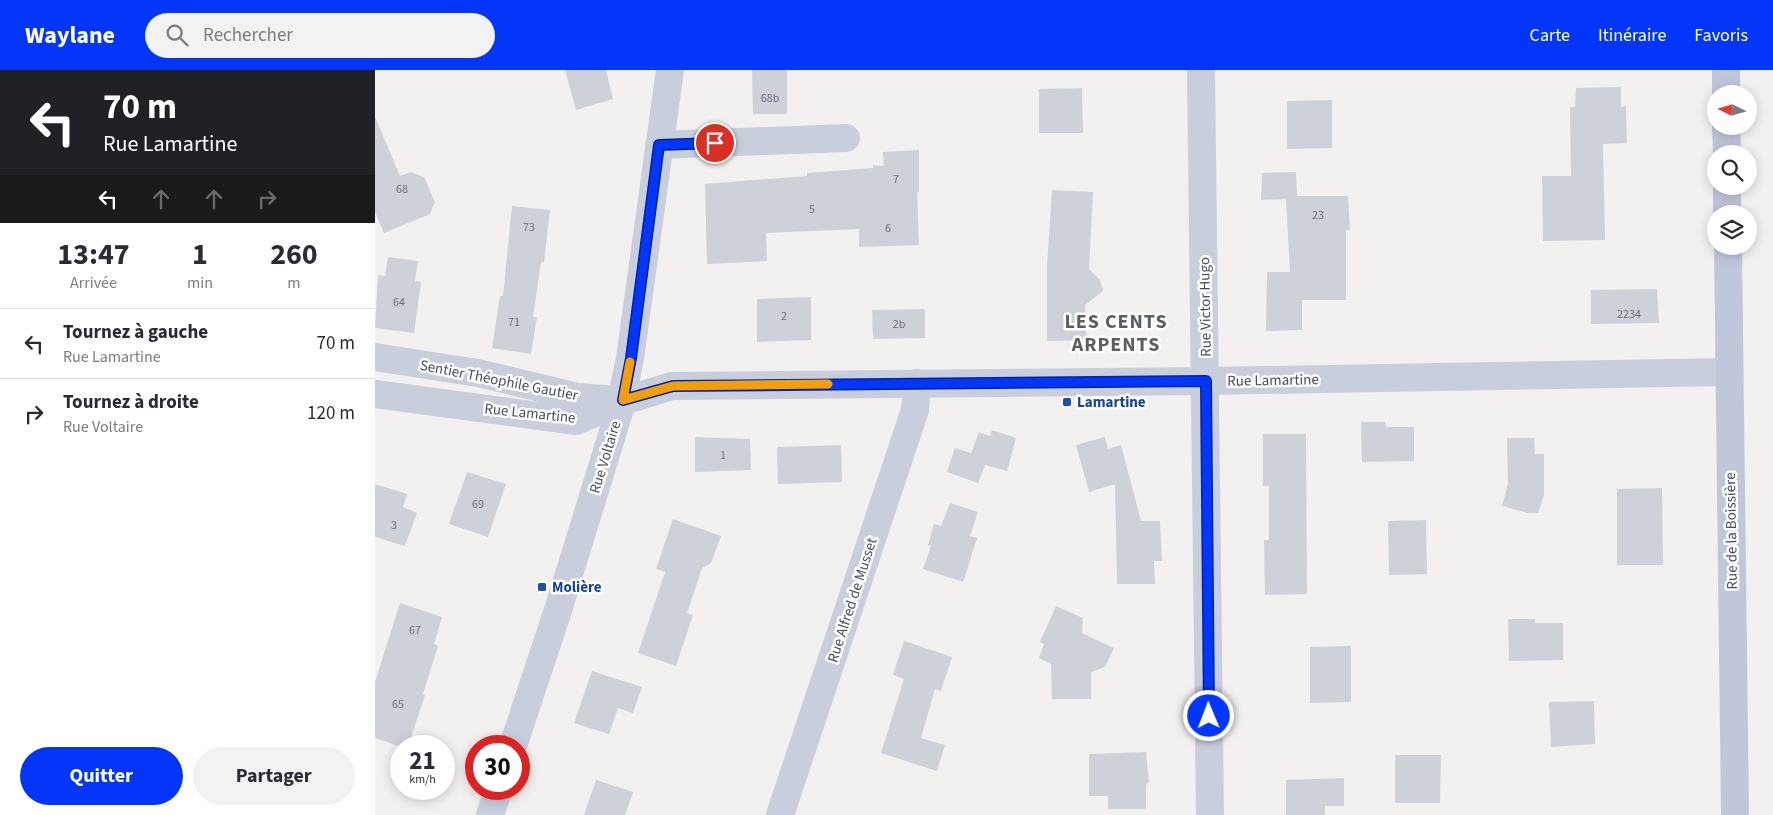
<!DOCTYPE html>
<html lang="fr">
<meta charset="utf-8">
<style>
body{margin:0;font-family:"Source Sans 3",sans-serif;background:#f2f2f3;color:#2b2b33;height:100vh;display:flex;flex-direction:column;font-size:19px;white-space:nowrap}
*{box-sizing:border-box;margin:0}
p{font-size:16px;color:#7c7c81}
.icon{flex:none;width:28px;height:28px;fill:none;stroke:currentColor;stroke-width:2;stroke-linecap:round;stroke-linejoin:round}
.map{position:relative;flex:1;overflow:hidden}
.sheet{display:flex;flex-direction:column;background:#fff;width:375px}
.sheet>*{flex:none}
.hud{background:#202124;color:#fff;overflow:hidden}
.needle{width:32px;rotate:275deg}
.buttons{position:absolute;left:1332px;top:15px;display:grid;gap:10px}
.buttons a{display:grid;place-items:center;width:50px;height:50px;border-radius:50%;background:#fff;box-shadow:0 2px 12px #0003;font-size:25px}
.speed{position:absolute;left:15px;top:665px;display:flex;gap:10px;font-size:25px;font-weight:700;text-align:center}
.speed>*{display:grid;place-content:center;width:65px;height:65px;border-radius:50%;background:#fff;box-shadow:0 2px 12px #0003;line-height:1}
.speed small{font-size:12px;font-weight:400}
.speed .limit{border:8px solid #d22;background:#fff;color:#111}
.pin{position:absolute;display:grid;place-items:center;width:42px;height:42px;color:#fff;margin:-21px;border:2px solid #fff;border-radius:50%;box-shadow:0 1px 5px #0007}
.me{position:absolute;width:55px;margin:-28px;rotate:359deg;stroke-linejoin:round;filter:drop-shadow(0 0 4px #0008)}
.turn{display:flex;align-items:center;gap:18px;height:105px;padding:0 20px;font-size:22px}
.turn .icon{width:65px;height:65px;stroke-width:2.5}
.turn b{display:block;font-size:35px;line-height:42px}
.lanes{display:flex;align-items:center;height:48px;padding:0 20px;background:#0003;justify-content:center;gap:25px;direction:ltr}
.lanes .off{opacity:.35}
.eta{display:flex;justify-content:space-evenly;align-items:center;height:85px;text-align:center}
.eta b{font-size:30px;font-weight:700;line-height:35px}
.action{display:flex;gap:10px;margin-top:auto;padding:10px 20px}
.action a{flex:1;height:58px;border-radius:30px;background:#0436f9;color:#fff;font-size:20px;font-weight:700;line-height:58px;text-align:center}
.action a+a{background:#f2f2f3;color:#2b2b33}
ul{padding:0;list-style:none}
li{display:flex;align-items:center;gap:15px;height:70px;padding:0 20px;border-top:1px solid #e1e1e2}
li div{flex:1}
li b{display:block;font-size:19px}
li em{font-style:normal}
header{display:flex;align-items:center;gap:30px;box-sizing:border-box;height:70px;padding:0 25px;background:#0436f9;color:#fff}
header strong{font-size:24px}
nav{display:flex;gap:28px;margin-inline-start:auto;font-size:18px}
.search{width:350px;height:45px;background:#f2f2f3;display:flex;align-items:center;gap:12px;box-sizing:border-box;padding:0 18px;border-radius:28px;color:#7c7c81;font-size:19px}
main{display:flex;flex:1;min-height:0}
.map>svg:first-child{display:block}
.building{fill:#cfd1d8}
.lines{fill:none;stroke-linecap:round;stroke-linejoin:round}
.minor{stroke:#c8cedc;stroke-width:28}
.secondary{stroke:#c1c7db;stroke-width:28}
.route-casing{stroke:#0323a2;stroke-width:12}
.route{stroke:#0436f9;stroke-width:9}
.slow{stroke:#f59e0b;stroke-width:9}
.transit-dot{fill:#1a4fb4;stroke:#fff;stroke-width:2}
.labels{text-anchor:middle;stroke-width:5;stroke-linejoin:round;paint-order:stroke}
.number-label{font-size:12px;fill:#686f7e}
.street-label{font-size:15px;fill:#464e60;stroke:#fff}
.transit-label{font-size:15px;font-weight:bold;fill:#164399;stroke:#fff;text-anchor:start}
.district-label{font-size:20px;font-weight:bold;letter-spacing:1px;fill:#5c5e66;stroke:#fff}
</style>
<header>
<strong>Waylane</strong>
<div class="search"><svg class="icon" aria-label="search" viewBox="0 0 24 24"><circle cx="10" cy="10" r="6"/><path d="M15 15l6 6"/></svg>Rechercher</div>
<nav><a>Carte</a><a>Itinéraire</a><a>Favoris</a></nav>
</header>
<main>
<section class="sheet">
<div class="hud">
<div class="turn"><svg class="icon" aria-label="left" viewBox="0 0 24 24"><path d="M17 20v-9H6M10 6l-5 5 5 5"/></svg><div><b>70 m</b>Rue Lamartine</div></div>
<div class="lanes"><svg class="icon" aria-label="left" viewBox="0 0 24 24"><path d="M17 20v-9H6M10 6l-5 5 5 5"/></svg><svg class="icon off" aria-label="ahead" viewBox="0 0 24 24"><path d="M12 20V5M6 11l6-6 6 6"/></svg><svg class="icon off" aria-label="ahead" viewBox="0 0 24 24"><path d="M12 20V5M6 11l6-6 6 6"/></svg><svg class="icon off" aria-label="right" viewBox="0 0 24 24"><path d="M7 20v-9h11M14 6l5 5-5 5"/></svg></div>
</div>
<div class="eta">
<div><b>13:47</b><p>Arrivée</p></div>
<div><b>1</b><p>min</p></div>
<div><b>260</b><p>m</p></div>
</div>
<ul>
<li><svg class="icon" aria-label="left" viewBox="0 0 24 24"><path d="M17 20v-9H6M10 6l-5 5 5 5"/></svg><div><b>Tournez à gauche</b><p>Rue Lamartine</p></div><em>70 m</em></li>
<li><svg class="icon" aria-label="right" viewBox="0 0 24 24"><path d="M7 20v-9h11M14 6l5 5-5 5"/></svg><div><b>Tournez à droite</b><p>Rue Voltaire</p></div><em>120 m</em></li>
</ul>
<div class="action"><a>Quitter</a><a>Partager</a></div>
</section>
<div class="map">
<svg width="1398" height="745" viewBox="0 0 1398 745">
<rect width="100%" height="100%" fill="#f3f1f0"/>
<g class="building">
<path d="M 190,0 L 231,0 L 238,29 L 201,40 Z"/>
<path d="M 377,0 L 412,0 L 412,44 L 378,44 Z"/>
<path d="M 1246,17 L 1246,37 L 1251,36 L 1252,73 L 1228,74 L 1230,170 L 1168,171 L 1167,106 L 1196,106 L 1195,37 L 1200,37 L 1201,18 Z"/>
<path d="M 707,18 L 708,63 L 664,63 L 664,19 Z"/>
<path d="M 957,30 L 957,78 L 912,79 L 912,31 Z"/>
<path d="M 0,47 L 25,106 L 36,102 L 49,107 L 60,132 L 55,144 L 9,163 L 0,142 Z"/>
<path d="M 544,80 L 544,122 L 542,122 L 544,175 L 484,177 L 484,159 L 391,163 L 392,191 L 332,194 L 330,114 L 432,106 L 432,103 L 498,98 L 498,95 L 509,96 L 508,82 Z"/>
<path d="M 921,102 L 922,126 L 973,126 L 975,160 L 971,160 L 971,230 L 927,230 L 927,260 L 891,261 L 892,202 L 915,202 L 911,129 L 886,130 L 887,103 Z"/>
<path d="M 677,120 L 718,122 L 714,199 L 725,210 L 728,221 L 710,235 L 712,270 L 672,271 L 672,196 Z"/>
<path d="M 137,136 L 175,140 L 169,192 L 166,192 L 158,247 L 162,247 L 156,284 L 117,278 L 125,226 L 128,226 Z"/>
<path d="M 13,187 L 43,191 L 40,211 L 46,212 L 39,263 L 0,258 L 3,205 L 10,206 Z"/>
<path d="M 1282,219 L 1284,253 L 1216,254 L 1216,220 Z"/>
<path d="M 436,227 L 436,270 L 382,272 L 382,229 Z"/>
<path d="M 550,239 L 550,268 L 498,269 L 497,240 Z"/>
<path d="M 986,352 L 1010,352 L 1011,357 L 1039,357 L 1039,391 L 987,392 Z"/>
<path d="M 617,360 L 641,368 L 632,401 L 610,395 L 603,413 L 572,402 L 580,378 L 596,383 L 604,362 L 615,366 Z"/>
<path d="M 888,364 L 931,364 L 932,524 L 890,525 L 889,470 L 894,470 L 894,416 L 888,416 Z"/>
<path d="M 320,367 L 375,369 L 376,400 L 320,402 Z"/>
<path d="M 730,367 L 733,379 L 746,375 L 766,451 L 785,451 L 787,491 L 779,491 L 780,514 L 742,514 L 740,414 L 714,422 L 701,375 Z"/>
<path d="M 1132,368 L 1159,368 L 1160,384 L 1169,384 L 1169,425 L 1163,443 L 1153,443 L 1127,436 L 1133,414 Z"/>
<path d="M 466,375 L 467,412 L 403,414 L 402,377 Z"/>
<path d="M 92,402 L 131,414 L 113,467 L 74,454 Z"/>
<path d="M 0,414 L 32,424 L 28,437 L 42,443 L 30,476 L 0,467 Z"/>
<path d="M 1287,418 L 1288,495 L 1242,495 L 1242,419 Z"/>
<path d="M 575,433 L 603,442 L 595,466 L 602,468 L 588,512 L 548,499 L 556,476 L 553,475 L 559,454 L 566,456 Z"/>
<path d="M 298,449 L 346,466 L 336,493 L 327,498 L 312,543 L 318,545 L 301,596 L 263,583 L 290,502 L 281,499 Z"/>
<path d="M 1051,450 L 1052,504 L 1014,505 L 1013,451 Z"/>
<path d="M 25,533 L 67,547 L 59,574 L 63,576 L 48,624 L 50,625 L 33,676 L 26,677 L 0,668 L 0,612 Z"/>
<path d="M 681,536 L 708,548 L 707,563 L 739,578 L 730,597 L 716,602 L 716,629 L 677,629 L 676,594 L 664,588 L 669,574 L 665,572 Z"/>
<path d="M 1133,549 L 1160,549 L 1160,553 L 1188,553 L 1188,590 L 1134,591 Z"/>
<path d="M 529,571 L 577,587 L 566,621 L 560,619 L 546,668 L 570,675 L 562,701 L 506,683 L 529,609 L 518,605 Z"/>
<path d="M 976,576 L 976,632 L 935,633 L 935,577 Z"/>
<path d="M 217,601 L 267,617 L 258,643 L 243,638 L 234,664 L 199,653 Z"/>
<path d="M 1219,631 L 1220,674 L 1176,677 L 1174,632 Z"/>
<path d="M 771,682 L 774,712 L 771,715 L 771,739 L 733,739 L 733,726 L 714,726 L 714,684 Z"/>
<path d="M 1020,685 L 1066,685 L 1065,733 L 1020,733 Z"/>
<path d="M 969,708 L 969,736 L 950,736 L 950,745 L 911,745 L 911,710 Z"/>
<path d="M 221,710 L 258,722 L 250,745 L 209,745 Z"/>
</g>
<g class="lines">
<g class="minor">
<path d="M 826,0 L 835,745"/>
<path d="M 284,75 L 471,68"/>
<path d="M 0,287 L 103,303 L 203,327 L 244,330"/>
<path d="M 0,324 L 201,351 L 248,331 L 297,316 L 831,311 L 1354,302"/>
<path d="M 138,676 L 183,540 L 244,342 L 255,288 L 295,0"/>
<path d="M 115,745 L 124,719"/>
<path d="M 405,745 L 540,340 L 542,313"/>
</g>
<g class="secondary">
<path d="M 1351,0 L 1351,24"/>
<path d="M 1351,56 L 1352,84"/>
<path d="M 1352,116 L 1352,144"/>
<path d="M 1353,176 L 1360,745"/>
</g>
</g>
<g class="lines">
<g class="route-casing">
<path id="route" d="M 340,73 L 284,75 L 256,288 L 248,330 L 298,316 L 831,311 L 834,646"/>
</g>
<use href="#route" class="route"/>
<path class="slow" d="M 255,292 L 248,330 L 298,316 L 453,314"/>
</g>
<g class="transit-dot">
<rect x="687" y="327" width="10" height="10" rx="2.5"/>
<rect x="162" y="512" width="10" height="10" rx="2.5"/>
</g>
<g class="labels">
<g class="number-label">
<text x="395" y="32">68b</text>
<text x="521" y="113">7</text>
<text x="27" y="123">68</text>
<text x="437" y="143">5</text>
<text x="943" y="149">23</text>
<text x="154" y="161">73</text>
<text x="513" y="162">6</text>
<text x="24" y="236">64</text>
<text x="1254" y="248">2234</text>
<text x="409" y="250">2</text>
<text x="139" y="256">71</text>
<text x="524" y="258">2b</text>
<text x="348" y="389">1</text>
<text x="103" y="438">69</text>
<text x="19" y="459">3</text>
<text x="40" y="564">67</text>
<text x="23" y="638">65</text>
</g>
<g class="street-label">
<text transform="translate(830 237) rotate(-91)" y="5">Rue Victor Hugo</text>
<text transform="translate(124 310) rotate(11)" y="5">Sentier Théophile Gautier</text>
<text transform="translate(898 310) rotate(-1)" y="5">Rue Lamartine</text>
<text transform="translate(155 343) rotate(6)" y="5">Rue Lamartine</text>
<text transform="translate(230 387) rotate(-73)" y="5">Rue Voltaire</text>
<text transform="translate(1356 461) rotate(-91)" y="5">Rue de la Boissière</text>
<text transform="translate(477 530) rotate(-72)" y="5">Rue Alfred de Musset</text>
</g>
<g class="transit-label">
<text x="702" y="337">Lamartine</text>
<text x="177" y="522">Molière</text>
</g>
<g class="district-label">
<text x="741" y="258">LES CENTS<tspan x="741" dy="23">ARPENTS</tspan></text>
</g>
</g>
</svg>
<div class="buttons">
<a><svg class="needle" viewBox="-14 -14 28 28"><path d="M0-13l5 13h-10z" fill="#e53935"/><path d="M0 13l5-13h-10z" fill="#7c7c81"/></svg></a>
<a><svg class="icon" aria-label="search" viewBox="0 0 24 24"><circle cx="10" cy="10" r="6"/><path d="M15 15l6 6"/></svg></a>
<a><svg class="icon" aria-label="layers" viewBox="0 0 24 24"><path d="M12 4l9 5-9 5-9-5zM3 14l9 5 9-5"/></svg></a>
</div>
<div class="speed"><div>21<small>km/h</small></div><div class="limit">30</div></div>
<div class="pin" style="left:340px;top:73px;background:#d93025"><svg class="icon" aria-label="arrive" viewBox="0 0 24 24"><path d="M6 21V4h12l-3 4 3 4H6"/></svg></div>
<svg class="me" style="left:834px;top:646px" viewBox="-20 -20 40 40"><circle r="17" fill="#0436f9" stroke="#fff" stroke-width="3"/><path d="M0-11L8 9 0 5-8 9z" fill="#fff"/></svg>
</div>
</main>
